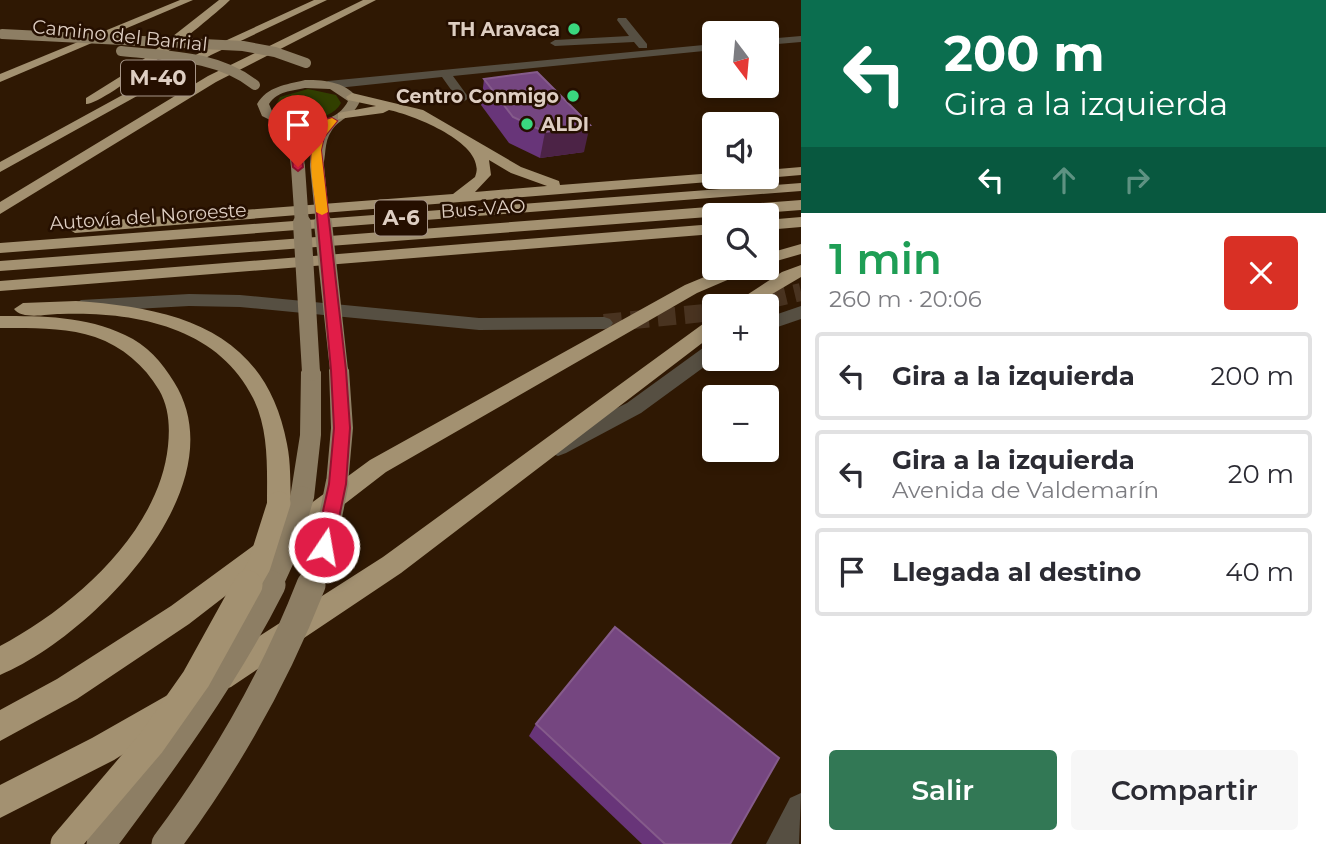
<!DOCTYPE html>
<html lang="es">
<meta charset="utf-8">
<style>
body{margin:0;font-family:Montserrat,sans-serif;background:#f7f7f7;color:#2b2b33;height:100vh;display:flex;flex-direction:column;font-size:26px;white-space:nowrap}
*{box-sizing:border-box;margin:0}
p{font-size:23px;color:#7c7c81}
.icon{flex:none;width:38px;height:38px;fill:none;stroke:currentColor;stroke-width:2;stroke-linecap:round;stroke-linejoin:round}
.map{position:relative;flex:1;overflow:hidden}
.side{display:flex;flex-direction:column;background:#fff;width:525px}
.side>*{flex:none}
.guide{background:#0b6e4f;color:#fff;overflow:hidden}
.needle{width:46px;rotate:164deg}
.buttons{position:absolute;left:702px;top:21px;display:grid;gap:14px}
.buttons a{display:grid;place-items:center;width:77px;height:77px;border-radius:7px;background:#fff;box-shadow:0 4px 10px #0003;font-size:35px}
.pin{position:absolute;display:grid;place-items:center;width:60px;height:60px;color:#fff;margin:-72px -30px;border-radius:50% 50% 50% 0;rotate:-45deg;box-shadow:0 0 7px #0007}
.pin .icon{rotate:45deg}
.me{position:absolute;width:77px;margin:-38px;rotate:12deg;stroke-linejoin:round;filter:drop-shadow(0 0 5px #0008)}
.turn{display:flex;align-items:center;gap:24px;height:147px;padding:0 28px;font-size:32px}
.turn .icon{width:91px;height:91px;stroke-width:2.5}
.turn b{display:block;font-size:49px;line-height:60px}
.lanes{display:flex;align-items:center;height:66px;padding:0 28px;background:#0003;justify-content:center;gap:35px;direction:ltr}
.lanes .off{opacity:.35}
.round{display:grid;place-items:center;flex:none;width:74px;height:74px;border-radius:7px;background:#f7f7f7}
.head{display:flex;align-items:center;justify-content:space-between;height:119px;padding:0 28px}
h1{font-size:42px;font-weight:600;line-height:52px;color:#1e9e55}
.button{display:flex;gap:14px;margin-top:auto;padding:14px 28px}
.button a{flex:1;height:80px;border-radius:7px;background:#327855;color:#fff;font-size:28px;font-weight:600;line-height:80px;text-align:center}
.button a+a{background:#f7f7f7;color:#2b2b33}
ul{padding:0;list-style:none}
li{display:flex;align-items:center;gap:21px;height:88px;margin:0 14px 10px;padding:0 14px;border:4px solid #e1e1e2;border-radius:7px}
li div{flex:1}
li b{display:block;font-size:26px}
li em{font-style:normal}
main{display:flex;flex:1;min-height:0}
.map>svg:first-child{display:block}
.green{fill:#313f00}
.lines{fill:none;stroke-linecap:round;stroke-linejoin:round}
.minor-tunnel{stroke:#493320;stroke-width:18;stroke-dasharray:18 9;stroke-linecap:butt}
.minor{fill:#564f42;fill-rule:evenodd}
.major{fill:#8d7e64;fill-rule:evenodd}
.highway{fill:#a39171;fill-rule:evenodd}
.major-bridge-far4{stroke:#8d7e64;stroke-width:10}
.major-bridge-far3{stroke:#8d7e64;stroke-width:14}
.major-bridge-far2{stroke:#8d7e64;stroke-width:18}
.major-bridge-far1{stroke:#8d7e64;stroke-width:23}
.major-bridge{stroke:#8d7e64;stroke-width:29}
.highway-bridge-far1{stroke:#a39171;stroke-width:23}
.highway-bridge{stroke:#a39171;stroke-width:29}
.wall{fill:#683579}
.shaded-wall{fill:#4c2346}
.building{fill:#754680;stroke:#855b8b;stroke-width:2}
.route{fill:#e11d48;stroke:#92132f;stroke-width:2}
.slow{fill:#f59e0b}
.poi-dot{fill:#3ad77f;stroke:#250f00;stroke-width:2.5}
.labels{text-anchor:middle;stroke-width:5;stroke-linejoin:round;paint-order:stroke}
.far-poi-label{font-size:19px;font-weight:bold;fill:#decec2;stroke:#250f00;text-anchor:end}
.far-street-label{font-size:19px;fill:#decec2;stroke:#250f00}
.shield{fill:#250f00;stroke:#a69588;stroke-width:2}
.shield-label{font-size:21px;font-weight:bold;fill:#decec2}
</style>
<main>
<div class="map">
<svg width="801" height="844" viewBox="0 0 801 844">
<rect width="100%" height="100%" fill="#2f1803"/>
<path class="green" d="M 308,89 L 336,95 L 341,103 C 331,123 289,124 275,107 L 280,97 Z"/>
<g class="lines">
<g class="minor-tunnel">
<path d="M 742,306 L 801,292"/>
<path d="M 604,323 L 714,312"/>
</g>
<g class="minor">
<path d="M 618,18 L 626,18 L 647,44 L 647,48 L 639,48 L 634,42 L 555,46 L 550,43 L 555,40 L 629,36 L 617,20 Z"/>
<path d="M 801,36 L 801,42 L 766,45 L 766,39 Z"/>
<path d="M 714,44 L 714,50 L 453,76 L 469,98 L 463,102 L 459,101 L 442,77 L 328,89 L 322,85 L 328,81 Z"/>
<path d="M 189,294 L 240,295 L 479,318 L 604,317 L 610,319 L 613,323 L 610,327 L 604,329 L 479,330 L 240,307 L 189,306 L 81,312 L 72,306 L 81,300 Z"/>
<path d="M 801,306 L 801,319 L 766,331 L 766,318 Z"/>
<path d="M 714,343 L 715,359 L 641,413 L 566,453 L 558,456 L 550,453 L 547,447 L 550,441 L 627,403 L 707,345 Z"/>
<path d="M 801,793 L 799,844 L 766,844 L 790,798 Z"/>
</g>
<g class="major">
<path d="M 305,80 C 327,80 347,82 360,101 C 352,119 341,117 332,130 C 323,143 327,156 322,169 L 317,170 L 310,166 L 311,146 L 320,128 L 293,127 L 302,143 L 305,167 L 298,171 L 291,167 L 288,143 L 278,124 L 262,116 L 257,104 C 268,86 285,85 305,80 ZM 305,88 L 330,89 L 348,101 C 335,128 293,125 272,111 L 269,104 C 277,91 292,91 305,88 Z"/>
<path d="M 339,363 L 346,365 L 349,370 L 353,428 L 348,484 L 345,491 L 337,493 L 329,491 L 326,484 L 331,428 L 329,370 L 332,365 Z"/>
<path d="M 311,365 L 318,367 L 321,372 L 321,435 L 314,498 L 310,505 L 302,508 L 294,505 L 290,498 L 300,435 L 301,372 L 304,367 Z"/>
</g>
<g class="highway">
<path d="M 180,0 L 193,0 L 0,82 L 0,74 Z"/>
<path d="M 219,0 L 230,0 C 213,17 103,106 86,104 L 86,98 L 126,73 Z"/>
<path d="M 314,0 L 327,0 L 211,55 L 0,172 L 0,162 L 203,51 Z"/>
<path d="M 363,0 L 376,0 L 216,82 L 0,214 L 0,202 L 208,76 Z"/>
<path d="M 352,93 L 423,110 L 521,167 L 559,181 L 560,185 L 714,173 L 714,177 L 728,177 L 721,181 L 75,233 L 67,228 L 75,223 L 453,194 L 475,177 C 489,144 413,115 389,110 L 383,113 L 338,119 L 338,113 L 376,106 L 348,100 L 346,97 ZM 489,160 L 511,173 L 547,186 L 475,192 L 491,175 Z"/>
<path d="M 801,167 L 801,175 L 766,178 L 761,177 L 766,177 L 766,170 Z"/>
<path d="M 801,183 L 801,191 L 0,253 L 0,243 Z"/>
<path d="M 801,200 L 801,210 L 0,271 L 0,261 Z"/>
<path d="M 801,217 L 801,227 L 766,230 L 766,220 Z"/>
<path d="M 714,224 L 714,234 L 0,291 L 0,281 Z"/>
<path d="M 801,244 L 801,254 L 766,264 L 766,254 Z"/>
<path d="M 801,265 L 801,277 L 752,306 L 730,306 L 782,272 Z"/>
<path d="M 726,268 L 748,268 L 746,272 L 697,293 L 386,472 L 189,624 L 77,699 L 0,741 L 0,710 L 57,679 L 171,606 L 370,460 L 685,285 Z"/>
<path d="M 76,301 C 177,308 266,330 287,444 C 291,463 290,484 291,503 L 287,510 L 279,513 L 271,510 L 267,503 C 267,468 269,430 253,398 C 218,326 132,311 60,314 C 47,314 22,320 14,309 L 23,303 Z"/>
<path d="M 0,316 C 42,316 86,316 125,335 C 147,345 162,362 174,382 C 240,487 91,637 0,675 L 0,646 C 72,608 159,533 168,446 C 170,427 169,407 159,390 C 144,365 123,347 95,337 C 65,327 31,328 0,328 Z"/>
<path d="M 714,319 L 714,334 L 401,573 L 231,687 L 221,691 L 211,687 L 207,677 L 211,667 L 383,557 L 707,321 Z"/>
<path d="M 173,692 L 183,696 L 187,706 L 183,716 L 114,760 L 0,818 L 0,785 L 92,738 Z"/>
</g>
<g class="major-bridge-far4">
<path d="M 2,34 L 243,46 L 275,52 L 306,63"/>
<path d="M 121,51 C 167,56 217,55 255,85"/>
</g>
<g class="major-bridge-far3">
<path d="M 317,166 L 323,225"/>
<path d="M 298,167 L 302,225"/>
</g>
<g class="major-bridge-far2">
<path d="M 302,223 L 311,372"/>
<path d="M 323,223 L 339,370"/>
</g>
<g class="major-bridge-far1">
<path d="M 270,587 L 286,552 L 302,498"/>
<path d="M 311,587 L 326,539 L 337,484"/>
</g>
<g class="major-bridge">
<path d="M 101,844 C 163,761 224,678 271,585"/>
<path d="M 166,844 C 225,765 275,677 311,585"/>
</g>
<path class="highway-bridge-far1" d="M 247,587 L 259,566 L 279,503"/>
<path class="highway-bridge" d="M 65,844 L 151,743 L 196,679 L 248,585"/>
</g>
<g class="wall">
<path d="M 484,79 L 584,152 L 540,158 L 509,143 L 481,105 Z"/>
<path d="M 536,724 L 730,844 L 642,844 L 529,736 Z"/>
</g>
<path class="shaded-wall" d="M 590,125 L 584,152 L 540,158 L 545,132 Z"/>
<g class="building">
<path d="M 537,72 L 590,125 L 545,132 L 513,117 L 484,79 Z"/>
<path d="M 615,627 L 779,758 L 730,844 L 665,844 L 536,724 Z"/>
</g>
<path class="route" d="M 332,118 L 337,121 L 324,137 L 321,150 L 346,370 L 350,428 L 346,484 L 333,547 L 331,552 L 324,555 L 318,552 L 315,547 L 329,484 L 334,428 L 331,370 L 311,150 L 314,136 L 323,125 L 308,128 L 291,126 L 300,143 L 303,167 L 298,171 L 293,167 L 290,143 L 279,123 L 284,120 L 308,122 Z"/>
<path class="slow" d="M 332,118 L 337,121 L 324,137 L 321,150 L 328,212 L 322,215 L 316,212 C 314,183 303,149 323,126 L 318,123 Z"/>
<g class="poi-dot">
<circle cx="574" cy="29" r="7"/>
<circle cx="573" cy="96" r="7"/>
<circle cx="527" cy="124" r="7"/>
</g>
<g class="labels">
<g class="far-poi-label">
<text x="560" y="36">TH Aravaca</text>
<text x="559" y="103">Centro Conmigo</text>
<text x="541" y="131" text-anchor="start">ALDI</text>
</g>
<g class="far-street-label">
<text transform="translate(120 35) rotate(6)" y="7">Camino del Barrial</text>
<text transform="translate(483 208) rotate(-4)" y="7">Bus-VAO</text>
<text transform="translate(148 216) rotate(-4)" y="7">Autovía del Noroeste</text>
</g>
<g class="shield">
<rect x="121" y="60.5" width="74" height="35" rx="5"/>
<rect x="375" y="200.5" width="52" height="35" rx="5"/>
</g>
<g class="shield-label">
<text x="158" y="85">M-40</text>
<text x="401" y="225">A-6</text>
</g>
</g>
</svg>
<div class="buttons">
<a><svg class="needle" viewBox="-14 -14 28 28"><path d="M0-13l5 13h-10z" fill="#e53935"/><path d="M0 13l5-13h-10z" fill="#7c7c81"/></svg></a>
<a><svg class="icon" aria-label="sound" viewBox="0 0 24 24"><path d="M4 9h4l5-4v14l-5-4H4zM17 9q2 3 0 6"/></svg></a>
<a><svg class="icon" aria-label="search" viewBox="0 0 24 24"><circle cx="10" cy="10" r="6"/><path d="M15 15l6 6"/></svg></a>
<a>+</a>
<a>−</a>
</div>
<div class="pin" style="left:298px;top:167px;background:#d93025"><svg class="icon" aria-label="arrive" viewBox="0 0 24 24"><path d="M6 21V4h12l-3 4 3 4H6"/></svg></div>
<svg class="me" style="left:324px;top:547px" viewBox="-20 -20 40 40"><circle r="17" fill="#e11d48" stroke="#fff" stroke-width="3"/><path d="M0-11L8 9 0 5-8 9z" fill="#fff"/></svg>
</div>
<section class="side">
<div class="guide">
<div class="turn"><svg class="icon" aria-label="left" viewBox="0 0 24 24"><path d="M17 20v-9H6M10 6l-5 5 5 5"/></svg><div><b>200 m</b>Gira a la izquierda</div></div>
<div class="lanes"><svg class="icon" aria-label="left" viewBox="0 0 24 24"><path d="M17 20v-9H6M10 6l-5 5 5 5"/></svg><svg class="icon off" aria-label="ahead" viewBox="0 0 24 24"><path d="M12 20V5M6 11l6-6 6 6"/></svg><svg class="icon off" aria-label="right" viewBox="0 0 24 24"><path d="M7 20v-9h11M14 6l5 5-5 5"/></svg></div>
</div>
<div class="head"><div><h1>1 min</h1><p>260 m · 20:06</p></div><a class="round" style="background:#d93025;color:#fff"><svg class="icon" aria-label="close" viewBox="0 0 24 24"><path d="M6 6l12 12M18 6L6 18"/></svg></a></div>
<ul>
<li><svg class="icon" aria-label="left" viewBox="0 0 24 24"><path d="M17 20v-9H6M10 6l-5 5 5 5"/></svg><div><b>Gira a la izquierda</b></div><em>200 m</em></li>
<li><svg class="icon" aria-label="left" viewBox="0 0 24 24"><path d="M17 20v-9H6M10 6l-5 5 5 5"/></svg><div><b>Gira a la izquierda</b><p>Avenida de Valdemarín</p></div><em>20 m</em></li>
<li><svg class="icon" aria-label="arrive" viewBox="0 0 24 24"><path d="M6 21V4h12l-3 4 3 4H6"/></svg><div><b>Llegada al destino</b></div><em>40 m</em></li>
</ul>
<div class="button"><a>Salir</a><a>Compartir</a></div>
</section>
</main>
